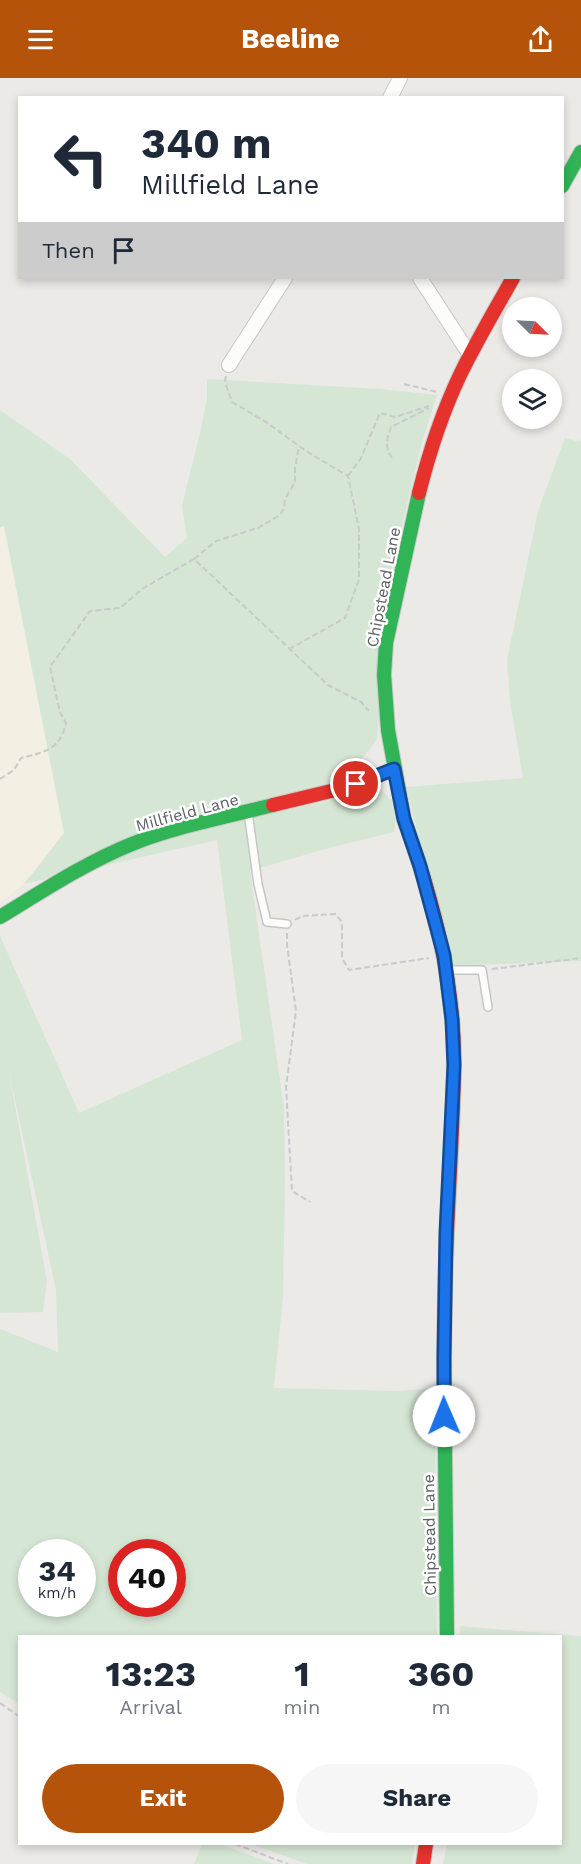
<!DOCTYPE html>
<style>
body{margin:0;font-family:"Work Sans",sans-serif;background:#f6f6f7;color:#1f2937;height:100vh;display:flex;flex-direction:column;font-size:22px;white-space:nowrap}
*{box-sizing:border-box;margin:0}
p{font-size:20px;color:#747a83}
.icon{flex:none;width:33px;height:33px;fill:none;stroke:currentColor;stroke-width:2;stroke-linecap:round;stroke-linejoin:round}
.map{position:relative;flex:1;overflow:hidden}
.drawer{position:absolute;left:18px;top:1557px;width:544px;height:210px;display:flex;flex-direction:column;background:#fff;border-radius:0px;box-shadow:0 3px 9px #0003}
.drawer>*{flex:none}
.guide{position:absolute;left:18px;top:18px;width:546px;height:183px;border-radius:0px;box-shadow:0 3px 9px #0003;background:#fff;color:#1f2937;overflow:hidden}
.needle{width:39px;rotate:114deg}
.controls{position:absolute;left:502px;top:219px;display:grid;gap:12px}
.controls a{display:grid;place-items:center;width:60px;height:60px;border-radius:50%;background:#fff;box-shadow:0 3px 9px #0003;font-size:30px}
.speed{position:absolute;left:18px;top:1461px;display:flex;gap:12px;font-size:30px;font-weight:700;text-align:center}
.speed>*{display:grid;place-content:center;width:78px;height:78px;border-radius:50%;background:#fff;box-shadow:0 3px 9px #0003;line-height:1}
.speed small{font-size:15px;font-weight:400}
.speed .limit{border:9px solid #d22;background:#fff;color:#111}
.pin{position:absolute;display:grid;place-items:center;width:51px;height:51px;color:#fff;margin:-26px;border:3px solid #fff;border-radius:50%;box-shadow:0 2px 6px #0007}
.me{position:absolute;width:66px;margin:-33px;rotate:359deg;stroke-linejoin:round;filter:drop-shadow(0 0 4px #0008)}
.turn{display:flex;align-items:center;gap:21px;height:126px;padding:0 24px;font-size:27px}
.turn .icon{width:78px;height:78px;stroke-width:2.5}
.turn b{display:block;font-size:42px;line-height:51px}
.then{display:flex;align-items:center;height:57px;padding:0 24px;background:#0003;gap:12px;font-size:22px}
.eta{display:flex;justify-content:space-evenly;align-items:center;height:102px;text-align:center}
.eta b{font-size:36px;font-weight:700;line-height:42px}
.button{display:flex;gap:12px;margin-top:auto;padding:12px 24px}
.button a{flex:1;height:69px;border-radius:36px;background:#b45309;color:#fff;font-size:24px;font-weight:700;line-height:69px;text-align:center}
.button a+a{background:#f6f6f7;color:#1f2937}
header{display:flex;justify-content:space-between;align-items:center;height:78px;padding:0 24px;background:#b45309;color:#fff;font-size:27px;font-weight:700}
.map>svg:first-child{display:block}
.commercial{fill:#f3efe2}
.green{fill:#d6e6d4;fill-rule:evenodd}
.lines{fill:none;stroke-linecap:round;stroke-linejoin:round}
.lane-casing{stroke:#c6c6c6;stroke-width:10}
.street-casing{stroke:#c6c6c6;stroke-width:16}
.fast-casing{stroke:#c8c8c8;stroke-width:16}
.jam-casing{stroke:#c8c8c8;stroke-width:16}
.path{stroke:#c6cac9;stroke-width:2;stroke-dasharray:6 3;stroke-linecap:butt}
.lane{stroke:#fcfcfb;stroke-width:7}
.street{stroke:#fcfcfb;stroke-width:14}
.fast{stroke:#30b455;stroke-width:14}
.jam{stroke:#e5322d;stroke-width:14}
.route-casing{stroke:#114b97;stroke-width:15}
.route{stroke:#1a73e8;stroke-width:10}
.labels{text-anchor:middle;stroke-width:5;stroke-linejoin:round;paint-order:stroke}
.street-label{font-size:16px;fill:#5d6064;stroke:#fff}
</style>
<header><svg class="icon" aria-label="menu" viewBox="0 0 24 24"><path d="M4 6h16M4 12h16M4 18h16"/></svg>Beeline<svg class="icon" aria-label="share" viewBox="0 0 24 24"><path d="M12 15V3M7 8l5-5 5 5M5 13v7h14v-7"/></svg></header>
<div class="map">
<svg width="581" height="1786" viewBox="0 0 581 1786">
<rect width="100%" height="100%" fill="#ebeae7"/>
<path class="commercial" d="M 4,448 L 89,770 L 24,806 L 0,825 L 0,449 Z"/>
<g class="green">
<path d="M 207,301 L 380,311 L 437,317 L 422,365 L 388,505 L 391,506 L 377,661 L 348,700 L 297,730 L 379,711 C 398,725 398,731 394,754 L 325,771 L 250,793 L 284,1030 L 285,1104 L 283,1218 L 274,1310 L 399,1313 L 435,1310 L 437,1558 L 20,1558 L 19,1626 L 0,1614 L 0,1251 L 58,1274 L 56,1212 L 8,989 L 47,1203 L 43,1234 L 0,1235 L 0,858 L 79,1035 L 242,962 L 217,762 L 24,806 L 64,755 L 4,448 L 0,449 L 0,332 L 70,381 L 165,479 L 187,460 L 182,427 L 200,356 L 207,319 ZM 32,1474 L 82,1474 L 82,1526 L 32,1526 ZM 122,1474 L 172,1474 L 172,1526 L 122,1526 Z"/>
<path d="M 565,360 L 579,364 L 581,361 L 581,883 L 452,888 L 406,709 L 523,700 L 510,624 L 507,582 L 538,433 Z"/>
<path d="M 460,1548 L 581,1558 L 581,1786 L 443,1786 L 447,1766 L 561,1766 L 561,1558 L 460,1558 Z"/>
<path d="M 202,1766 L 220,1766 L 274,1786 L 194,1786 Z"/>
<path d="M 251,1766 L 415,1766 L 412,1786 L 307,1786 Z"/>
</g>
<g class="lines">
<g class="lane-casing">
<g id="lane">
<path d="M 248,734 L 258,806 L 267,844 L 287,846"/>
<path d="M 448,892 L 482,892 L 488,929"/>
</g>
</g>
<g class="street-casing">
<g id="street">
<path d="M 390,20 L 400,0"/>
<path d="M 420,200 L 470,277"/>
<path d="M 229,287 L 285,200"/>
</g>
</g>
<g class="fast-casing">
<g id="fast">
<path d="M 562,108 L 581,74"/>
<path d="M 417,779 L 404,741 L 388,652 L 384,597 L 386,565 L 419,415"/>
<path d="M 0,839 C 43,813 85,785 132,766 C 177,748 226,739 273,727"/>
<path d="M 445,1218 L 444,1279 L 447,1558"/>
</g>
</g>
<g class="jam-casing">
<g id="jam">
<path d="M 419,415 C 429,375 442,335 460,297 C 476,264 495,232 513,200"/>
<path d="M 273,727 L 356,707 L 394,691"/>
<path d="M 417,779 C 439,845 455,919 454,989 C 453,1066 446,1142 445,1218"/>
<path d="M 423,1786 L 426,1766"/>
</g>
</g>
<g class="path">
<path d="M 226,298 L 225,304 L 232,324 L 266,344 L 306,373 L 348,398 L 359,451 L 359,501 L 345,540 L 291,570"/>
<path d="M 404,306 L 437,314"/>
<path d="M 392,380 C 384,369 387,361 391,349 L 429,330"/>
<path d="M 348,398 L 361,380 L 380,335 L 395,339 L 429,328"/>
<path d="M 194,481 L 216,463 L 258,450 L 280,437 L 284,430 L 285,421 L 295,404 L 295,390 L 299,368"/>
<path d="M 0,701 L 14,692 L 21,680 C 45,674 60,672 66,645 L 60,634 L 50,589 L 90,533 L 120,530 L 142,511 L 194,481 L 328,607 L 361,624 L 369,633"/>
<path d="M 295,842 L 302,838 L 335,836 L 342,844 L 342,880 L 349,892 L 429,880"/>
<path d="M 287,855 L 287,867 L 296,933 L 286,1009 L 292,1113 L 310,1124"/>
<path d="M 492,891 L 581,880"/>
<path d="M 0,1625 L 20,1639"/>
<path d="M 235,1766 L 288,1786"/>
</g>
<use href="#lane" class="lane"/>
<use href="#street" class="street"/>
<use href="#fast" class="fast"/>
<use href="#jam" class="jam"/>
</g>
<g class="lines">
<g class="route-casing">
<path id="route" d="M 356,706 L 394,691 L 404,741 L 420,788 L 444,877 L 452,942 L 454,987 L 446,1155 L 444,1279 L 444,1338"/>
</g>
<use href="#route" class="route"/>
</g>
<g class="labels">
<g class="street-label">
<text transform="translate(383 509) rotate(-79)" y="6">Chipstead Lane</text>
<text transform="translate(187 734) rotate(-15)" y="6">Millfield Lane</text>
<text transform="translate(429 1457) rotate(-91)" y="6">Chipstead Lane</text>
</g>
</g>
</svg>
<div class="controls">
<a><svg class="needle" viewBox="-14 -14 28 28"><path d="M0-13l5 13h-10z" fill="#e53935"/><path d="M0 13l5-13h-10z" fill="#747a83"/></svg></a>
<a><svg class="icon" aria-label="layers" viewBox="0 0 24 24"><path d="M12 4l9 5-9 5-9-5zM3 14l9 5 9-5"/></svg></a>
</div>
<div class="speed"><div>34<small>km/h</small></div><div class="limit">40</div></div>
<div class="pin" style="left:356px;top:706px;background:#d93025"><svg class="icon" aria-label="arrive" viewBox="0 0 24 24"><path d="M6 21V4h12l-3 4 3 4H6"/></svg></div>
<svg class="me" style="left:444px;top:1338px" viewBox="-20 -20 40 40"><circle r="19" fill="#fff"/><path d="M0-13L10 11 0 6-10 11z" fill="#1a73e8"/></svg>
<div class="guide">
<div class="turn"><svg class="icon" aria-label="left" viewBox="0 0 24 24"><path d="M17 20v-9H6M10 6l-5 5 5 5"/></svg><div><b>340 m</b>Millfield Lane</div></div>
<div class="then">Then<svg class="icon" aria-label="arrive" viewBox="0 0 24 24"><path d="M6 21V4h12l-3 4 3 4H6"/></svg></div>
</div>
<section class="drawer">
<div class="eta">
<div><b>13:23</b><p>Arrival</p></div>
<div><b>1</b><p>min</p></div>
<div><b>360</b><p>m</p></div>
</div>
<div class="button"><a>Exit</a><a>Share</a></div>
</section>
</div>
